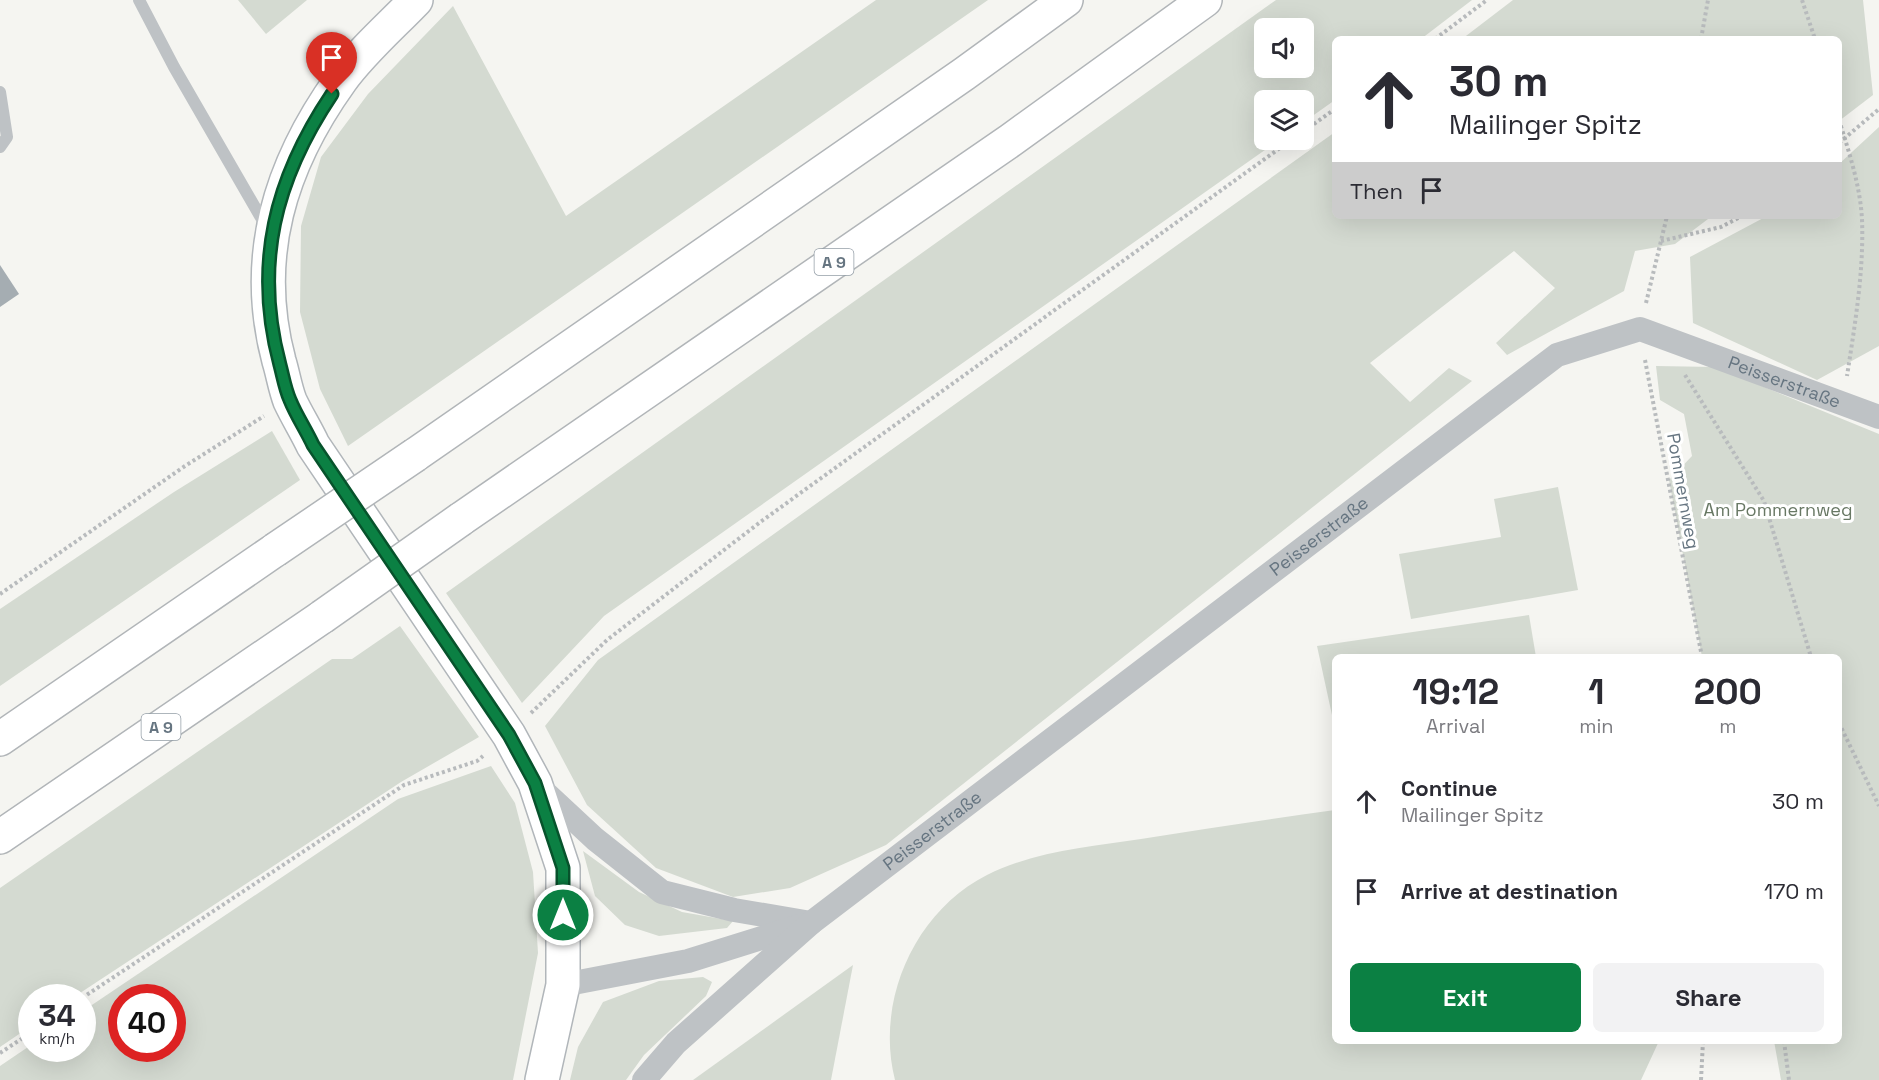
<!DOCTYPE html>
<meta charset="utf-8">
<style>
body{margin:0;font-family:"Space Grotesk",sans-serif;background:#f2f2f3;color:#2b2b33;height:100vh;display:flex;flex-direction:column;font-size:22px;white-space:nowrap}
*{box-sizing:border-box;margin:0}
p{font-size:20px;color:#7c7c81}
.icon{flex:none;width:33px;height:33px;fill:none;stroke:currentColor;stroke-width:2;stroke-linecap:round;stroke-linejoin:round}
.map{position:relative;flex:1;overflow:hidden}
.panel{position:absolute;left:1332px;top:654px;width:510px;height:390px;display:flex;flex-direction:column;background:#fff;border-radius:9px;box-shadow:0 6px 24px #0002}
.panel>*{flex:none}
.hud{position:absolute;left:1332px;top:36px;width:510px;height:183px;border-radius:9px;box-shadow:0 6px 24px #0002;background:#fff;color:#2b2b33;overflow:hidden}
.controls{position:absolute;left:1254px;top:18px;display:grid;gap:12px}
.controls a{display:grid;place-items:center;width:60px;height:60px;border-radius:9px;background:#fff;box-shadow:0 6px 24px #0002;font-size:30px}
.speed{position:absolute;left:18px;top:984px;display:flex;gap:12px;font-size:30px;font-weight:700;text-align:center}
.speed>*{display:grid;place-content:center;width:78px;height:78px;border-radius:50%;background:#fff;box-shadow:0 6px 24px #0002;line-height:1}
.speed small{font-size:15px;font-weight:400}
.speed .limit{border:9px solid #d22;background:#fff;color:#111}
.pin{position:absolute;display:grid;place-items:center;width:51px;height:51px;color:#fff;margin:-62px -26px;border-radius:50% 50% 50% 0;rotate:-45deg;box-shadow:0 0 6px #0007}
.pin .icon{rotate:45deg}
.me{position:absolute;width:66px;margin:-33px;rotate:0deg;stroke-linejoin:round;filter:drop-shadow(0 0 4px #0008)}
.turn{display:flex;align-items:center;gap:21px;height:126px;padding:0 18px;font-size:27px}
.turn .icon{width:78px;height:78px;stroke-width:2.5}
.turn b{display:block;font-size:42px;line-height:51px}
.then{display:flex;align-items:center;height:57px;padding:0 18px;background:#0003;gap:12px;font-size:22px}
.eta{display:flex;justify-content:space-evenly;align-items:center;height:102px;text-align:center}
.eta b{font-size:36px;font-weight:600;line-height:42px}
.primary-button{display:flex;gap:12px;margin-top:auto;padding:12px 18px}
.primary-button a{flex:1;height:69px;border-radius:9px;background:#0b8043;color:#fff;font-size:24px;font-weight:600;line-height:69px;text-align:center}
.primary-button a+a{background:#f2f2f3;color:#2b2b33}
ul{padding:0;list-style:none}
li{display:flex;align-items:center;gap:18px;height:90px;padding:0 18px}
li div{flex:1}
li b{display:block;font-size:22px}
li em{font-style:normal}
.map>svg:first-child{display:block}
.green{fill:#d4dad1;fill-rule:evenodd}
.building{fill:#a5adb2}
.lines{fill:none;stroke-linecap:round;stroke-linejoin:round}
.secondary-casing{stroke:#b1b6ba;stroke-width:36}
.highway-casing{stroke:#b1b5b8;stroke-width:36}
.path{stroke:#b8bbbd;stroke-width:4;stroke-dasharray:3 3;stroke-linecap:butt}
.lane{stroke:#bec2c5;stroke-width:12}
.street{stroke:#bec2c5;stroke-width:24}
.secondary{stroke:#fff;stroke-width:33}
.highway{stroke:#fff;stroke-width:33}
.highway-bridge-casing{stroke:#b1b5b8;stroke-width:36;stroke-linecap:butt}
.highway-bridge{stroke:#fff;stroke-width:33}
.route-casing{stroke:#07532c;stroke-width:15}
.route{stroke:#0b8043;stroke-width:10}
.labels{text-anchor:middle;stroke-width:6;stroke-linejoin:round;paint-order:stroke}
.shield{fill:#fff;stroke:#949ea7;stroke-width:1.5}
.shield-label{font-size:16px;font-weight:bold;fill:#667581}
.street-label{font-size:18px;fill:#667581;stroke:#fff}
.park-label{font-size:18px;fill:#687864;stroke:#fff}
</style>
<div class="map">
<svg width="1879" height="1080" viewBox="0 0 1879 1080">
<rect width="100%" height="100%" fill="#f5f5f1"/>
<g class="green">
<path d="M 238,0 L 307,0 L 266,34 Z"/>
<path d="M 876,0 L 988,0 L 348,446 L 320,389 L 300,312 L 301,226 L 321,157 L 368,94 L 453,6 L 566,216 Z"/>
<path d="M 1276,0 L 1472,0 L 1421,39 L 1335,39 L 1335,100 L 1304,122 L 1304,100 L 1264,100 L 1264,140 L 1279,140 L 604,616 L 522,703 L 446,593 ZM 1264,28 L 1304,28 L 1304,68 L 1264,68 Z"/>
<path d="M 1513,0 L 1863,0 L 1873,95 L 1839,121 L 1839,39 L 1462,39 Z"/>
<path d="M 1879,127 L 1879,346 L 1817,380 L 1693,323 L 1690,257 L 1767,216 L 1839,216 L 1839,164 Z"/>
<path d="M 1335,132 L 1335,216 L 1712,216 L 1675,244 L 1635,251 L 1624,291 L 1507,355 L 1496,343 L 1555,288 L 1514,251 L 1370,363 L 1410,402 L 1449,368 L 1472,381 L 886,845 L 790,888 L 733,897 L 656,868 L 587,805 L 545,726 L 598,660 Z"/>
<path d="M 1656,366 L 1715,367 L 1879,434 L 1879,1080 L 1781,1080 L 1774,1041 L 1839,1041 L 1839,657 L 1702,657 L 1669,480 L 1692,456 L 1684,414 L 1660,400 Z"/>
<path d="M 272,431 L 300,480 L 0,686 L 0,609 L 174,492 Z"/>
<path d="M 1558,487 L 1578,590 L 1411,619 L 1399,554 L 1501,537 L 1494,499 Z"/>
<path d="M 1529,615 L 1536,657 L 1335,657 L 1335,729 L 1317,646 Z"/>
<path d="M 400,626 L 479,737 L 401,782 L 74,997 L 32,998 L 31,1026 L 0,1047 L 0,888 L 332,659 L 352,659 Z"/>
<path d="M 491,766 L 515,803 L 533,872 L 538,953 L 513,1080 L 0,1080 L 0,1066 L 31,1045 L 32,1048 L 82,1048 L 83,1011 L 398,799 ZM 122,998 L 172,998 L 172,1048 L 122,1048 Z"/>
<path d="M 1335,810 L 1335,1041 L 1659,1041 L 1641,1080 L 895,1080 C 875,1002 914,912 987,875 C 1035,851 1089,847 1141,839 C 1206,829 1270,819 1335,810 Z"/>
<path d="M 583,851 L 639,892 L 682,912 L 733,921 L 727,928 L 659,936 L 625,925 L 595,896 Z"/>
<path d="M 853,965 L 831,1080 L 693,1080 Z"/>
<path d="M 703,977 L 712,982 L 706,996 L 644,1055 L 626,1080 L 570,1080 L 578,1047 L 603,1002 L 659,981 Z"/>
</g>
<path class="building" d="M 0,265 L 19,294 L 0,307 Z"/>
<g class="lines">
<g class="secondary-casing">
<path id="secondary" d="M 416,0 C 391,26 362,51 341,80 C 280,165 251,257 279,361 C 283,374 285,388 290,401 C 297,416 306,430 313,445 L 509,735 L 535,783 L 563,868 L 563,985 L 542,1080"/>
</g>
<g class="highway-casing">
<g id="highway">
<path d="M 415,455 L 964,74 L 1066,0"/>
<path d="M 461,519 L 1011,140 L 1205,0"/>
<path d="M 0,739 L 275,550"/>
<path d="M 0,837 L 322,617"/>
</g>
</g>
<g class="path">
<path d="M 1802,0 L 1815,39"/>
<path d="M 1435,39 L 1487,0"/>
<path d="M 1701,39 L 1708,0"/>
<path d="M 1839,120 C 1849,152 1860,185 1862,219 C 1864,271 1855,324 1847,376"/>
<path d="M 1304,131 L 1335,109"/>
<path d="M 1839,143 L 1879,109"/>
<path d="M 1661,241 L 1721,227 L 1742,216"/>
<path d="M 1646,303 L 1667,216"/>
<path d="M 1645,360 L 1702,657"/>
<path d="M 1685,375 L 1764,501 L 1811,657"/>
<path d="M 0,594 L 185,466 L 264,416"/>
<path d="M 531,713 L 607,640 L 763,520 L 1291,140"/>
<path d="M 1839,723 L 1879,806"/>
<path d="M 82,998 L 404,785 L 477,761 L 483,756"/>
<path d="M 1784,1041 L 1789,1080"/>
<path d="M 0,1053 L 32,1032"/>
<path d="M 1701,1080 L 1703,1041"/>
</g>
<g class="lane">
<path d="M 139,0 L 174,67 L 267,228"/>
<path d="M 0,92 L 7,137 L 0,147"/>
</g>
<g class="street">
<path d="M 538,786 L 595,839 L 662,892 L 734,910 L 811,923"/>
<path d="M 563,985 L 688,961 L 803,925"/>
<path id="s1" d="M 644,1080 L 676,1043 L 811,923 L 1557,355 L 1640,329 L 1879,417"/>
</g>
<use href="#secondary" class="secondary"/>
<use href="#highway" class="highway"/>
<g class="highway-bridge-casing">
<g id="highway-bridge">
<path d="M 275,550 L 415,455"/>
<path d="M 322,617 L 461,519"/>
</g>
</g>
<use href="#highway-bridge" class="highway-bridge"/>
</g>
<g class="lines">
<g class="route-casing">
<path id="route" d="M 332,94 C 275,179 253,264 280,365 C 283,376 285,389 290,400 C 296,415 306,430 313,445 L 509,735 L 535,783 L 563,868 L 563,915"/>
</g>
<use href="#route" class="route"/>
</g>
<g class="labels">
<g class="shield">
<rect x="814.5" y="249" width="39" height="26" rx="4.5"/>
<rect x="141.5" y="714" width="39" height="26" rx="4.5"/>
</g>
<g class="shield-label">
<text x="834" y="268">A 9</text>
<text x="161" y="733">A 9</text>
</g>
<g class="street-label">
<text dy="6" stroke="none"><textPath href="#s1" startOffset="1408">Peisserstraße</textPath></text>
<text transform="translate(1683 491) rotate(80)" y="6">Pommernweg</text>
<text dy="6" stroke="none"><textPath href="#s1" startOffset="868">Peisserstraße</textPath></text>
<text dy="6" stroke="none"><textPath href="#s1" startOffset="382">Peisserstraße</textPath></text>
</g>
<g class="park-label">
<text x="1778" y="516">Am Pommernweg</text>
</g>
</g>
</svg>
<div class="controls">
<a><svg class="icon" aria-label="sound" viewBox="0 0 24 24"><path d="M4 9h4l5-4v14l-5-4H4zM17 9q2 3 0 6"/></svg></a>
<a><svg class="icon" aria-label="layers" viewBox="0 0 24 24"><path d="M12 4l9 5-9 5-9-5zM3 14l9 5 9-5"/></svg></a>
</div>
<div class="speed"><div>34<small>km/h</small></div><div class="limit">40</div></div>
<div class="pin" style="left:332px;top:94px;background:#d93025"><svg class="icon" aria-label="arrive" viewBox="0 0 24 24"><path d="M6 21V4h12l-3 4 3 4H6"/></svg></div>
<svg class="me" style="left:563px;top:915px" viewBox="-20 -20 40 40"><circle r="17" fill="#0b8043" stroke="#fff" stroke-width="3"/><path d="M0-11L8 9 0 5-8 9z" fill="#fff"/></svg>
<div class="hud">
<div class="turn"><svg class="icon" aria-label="ahead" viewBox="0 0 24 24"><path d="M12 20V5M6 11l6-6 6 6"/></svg><div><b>30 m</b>Mailinger Spitz</div></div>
<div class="then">Then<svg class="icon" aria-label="arrive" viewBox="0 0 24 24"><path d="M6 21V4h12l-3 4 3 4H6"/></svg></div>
</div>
<section class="panel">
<div class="eta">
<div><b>19:12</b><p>Arrival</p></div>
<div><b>1</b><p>min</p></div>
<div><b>200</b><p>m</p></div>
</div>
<ul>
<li><svg class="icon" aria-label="ahead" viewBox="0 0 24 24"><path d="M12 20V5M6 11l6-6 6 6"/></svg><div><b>Continue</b><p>Mailinger Spitz</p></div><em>30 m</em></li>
<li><svg class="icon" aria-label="arrive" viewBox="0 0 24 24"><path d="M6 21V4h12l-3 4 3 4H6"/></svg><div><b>Arrive at destination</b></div><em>170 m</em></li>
</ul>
<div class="primary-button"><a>Exit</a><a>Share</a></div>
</section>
</div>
